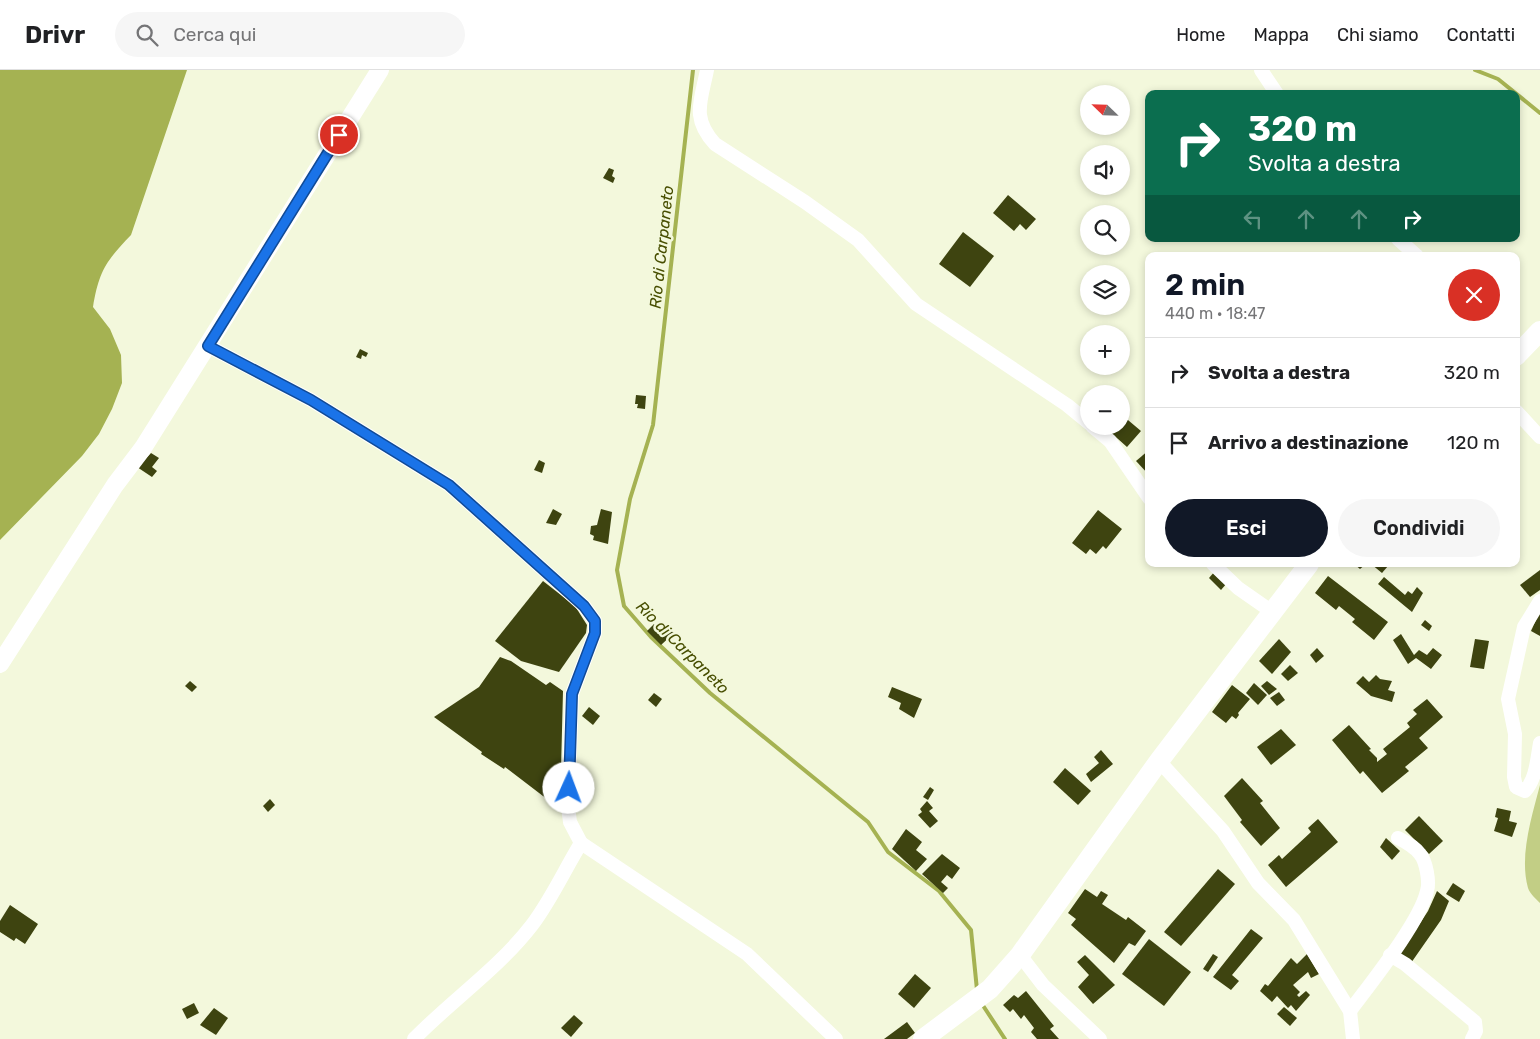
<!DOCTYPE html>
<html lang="it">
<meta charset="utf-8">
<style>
body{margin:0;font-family:Rubik,sans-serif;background:#f6f6f6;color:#202124;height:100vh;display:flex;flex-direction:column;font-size:19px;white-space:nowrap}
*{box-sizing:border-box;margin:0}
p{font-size:16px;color:#757577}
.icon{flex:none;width:28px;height:28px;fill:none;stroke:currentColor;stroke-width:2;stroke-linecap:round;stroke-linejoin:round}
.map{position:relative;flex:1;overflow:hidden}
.drawer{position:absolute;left:1145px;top:182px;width:375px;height:315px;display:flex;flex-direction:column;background:#fff;border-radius:10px;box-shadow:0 2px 8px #0003}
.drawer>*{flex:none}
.banner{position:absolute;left:1145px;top:20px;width:375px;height:152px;border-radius:10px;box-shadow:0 2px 8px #0003;background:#0b6e4f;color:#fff;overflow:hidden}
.needle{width:32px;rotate:293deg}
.controls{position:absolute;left:1080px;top:15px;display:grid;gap:10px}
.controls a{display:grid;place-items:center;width:50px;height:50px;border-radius:50%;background:#fff;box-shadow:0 2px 8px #0003;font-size:25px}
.pin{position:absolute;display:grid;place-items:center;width:42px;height:42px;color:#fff;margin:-21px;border:2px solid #fff;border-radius:50%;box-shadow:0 1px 5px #0007}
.me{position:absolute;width:55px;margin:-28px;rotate:2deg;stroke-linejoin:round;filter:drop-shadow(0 0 4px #0008)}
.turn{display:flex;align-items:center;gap:18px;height:105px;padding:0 20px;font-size:22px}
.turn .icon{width:65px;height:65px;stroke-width:2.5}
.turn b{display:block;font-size:35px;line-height:42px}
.lanes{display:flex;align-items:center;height:48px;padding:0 20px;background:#0003;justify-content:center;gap:25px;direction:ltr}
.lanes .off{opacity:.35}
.round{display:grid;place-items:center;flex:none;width:52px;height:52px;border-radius:26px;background:#f6f6f6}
.overview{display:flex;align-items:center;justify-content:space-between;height:85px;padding:0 20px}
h1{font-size:30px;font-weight:600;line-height:38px;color:#111827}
.primary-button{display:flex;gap:10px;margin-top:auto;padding:10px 20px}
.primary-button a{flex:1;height:58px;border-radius:30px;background:#111827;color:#fff;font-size:20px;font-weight:600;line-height:58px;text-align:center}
.primary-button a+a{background:#f6f6f6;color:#202124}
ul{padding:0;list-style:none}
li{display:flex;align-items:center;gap:15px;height:70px;padding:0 20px;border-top:1px solid #e0e0e0}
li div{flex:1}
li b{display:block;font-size:19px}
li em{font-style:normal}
header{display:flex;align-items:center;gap:30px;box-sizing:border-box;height:70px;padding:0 25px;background:#fff;border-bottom:1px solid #e0e0e0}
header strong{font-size:24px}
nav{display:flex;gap:28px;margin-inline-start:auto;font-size:18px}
.search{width:350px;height:45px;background:#f6f6f6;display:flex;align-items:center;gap:12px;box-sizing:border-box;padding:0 18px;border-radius:28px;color:#757577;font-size:19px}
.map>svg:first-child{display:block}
.green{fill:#c2ce85}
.water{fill:#a5b252}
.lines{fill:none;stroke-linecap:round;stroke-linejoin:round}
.stream{stroke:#a5b252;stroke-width:4}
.building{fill:#3e4410}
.minor{stroke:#fff;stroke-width:14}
.tertiary{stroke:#fff;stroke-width:18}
.secondary{stroke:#fff;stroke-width:20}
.route-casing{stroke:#114b97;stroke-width:12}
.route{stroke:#1a73e8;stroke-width:9}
.labels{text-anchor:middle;stroke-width:5;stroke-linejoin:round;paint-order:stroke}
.water-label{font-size:16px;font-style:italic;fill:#474e01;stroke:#f3f8dc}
</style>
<header>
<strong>Drivr</strong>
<div class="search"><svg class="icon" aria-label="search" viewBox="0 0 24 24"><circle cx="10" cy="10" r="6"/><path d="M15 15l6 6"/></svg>Cerca qui</div>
<nav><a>Home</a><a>Mappa</a><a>Chi siamo</a><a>Contatti</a></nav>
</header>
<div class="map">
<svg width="1540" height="969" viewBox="0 0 1540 969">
<rect width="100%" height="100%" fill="#f3f8dc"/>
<path class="green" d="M 1540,715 L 1540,833 C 1536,829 1530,824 1528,818 C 1519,786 1532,746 1540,715 Z"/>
<path class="water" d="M 0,0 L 187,0 L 131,165 C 106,191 99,201 93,237 L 110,259 L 121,285 L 122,313 L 112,339 L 99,364 L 82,386 L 0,470 Z"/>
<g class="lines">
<g class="stream">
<path d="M 693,0 L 653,355 L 630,429 L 617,500 L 624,536 L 651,567 L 710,623 L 868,752 L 888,782 L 939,821 L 971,860 L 977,920"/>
<path d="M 1475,0 L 1498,9 L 1540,43"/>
<path d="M 982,934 L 1005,969"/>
</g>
</g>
<g class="building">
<path d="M 609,98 L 614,100 L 612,106 L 615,108 L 613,113 L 603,108 Z"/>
<path d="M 1008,125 L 1036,149 L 1026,160 L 1020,154 L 1014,161 L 993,143 Z"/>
<path d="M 963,162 L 994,186 L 970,217 L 939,194 Z"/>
<path d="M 360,279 L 368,283 L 366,287 L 362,285 L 361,289 L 356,287 Z"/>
<path d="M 636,325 L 646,326 L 645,339 L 637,338 L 638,334 L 635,334 Z"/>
<path d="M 1122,345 L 1141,361 L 1127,377 L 1108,360 L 1112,356 L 1121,356 Z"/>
<path d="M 1149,380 L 1149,405 L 1136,391 Z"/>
<path d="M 151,383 L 159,388 L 152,397 L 157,401 L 152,407 L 137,397 Z"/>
<path d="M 539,390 L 545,393 L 542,403 L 534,400 Z"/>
<path d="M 553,439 L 562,444 L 556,455 L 546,453 Z"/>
<path d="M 601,439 L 612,442 L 608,474 L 593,470 L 594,466 L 590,464 L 591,456 L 597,455 Z"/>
<path d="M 1098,440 L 1122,459 L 1106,479 L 1103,476 L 1096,484 L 1090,479 L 1086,484 L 1072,473 Z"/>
<path d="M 1354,494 L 1366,494 L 1360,499 Z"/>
<path d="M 1371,494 L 1386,494 L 1388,496 L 1382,503 Z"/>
<path d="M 1540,500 L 1540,520 L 1530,527 L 1520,515 Z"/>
<path d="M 1215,501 L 1227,513 L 1221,520 L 1209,508 Z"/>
<path d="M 1328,506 L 1388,552 L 1374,570 L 1352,552 L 1355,549 L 1339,536 L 1336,540 L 1315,523 Z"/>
<path d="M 1384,507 L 1405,525 L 1408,521 L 1412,524 L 1417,517 L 1423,523 L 1412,542 L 1378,514 Z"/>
<path d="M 543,511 L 575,536 L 587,555 L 586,563 L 559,602 L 521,591 L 495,571 Z"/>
<path d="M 1540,541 L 1540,566 L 1531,561 Z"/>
<path d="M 1425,550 L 1432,556 L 1429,561 L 1421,555 Z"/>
<path d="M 654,554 L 658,559 L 662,554 L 674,563 L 661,575 L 647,561 Z"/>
<path d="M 1401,564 L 1414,585 L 1419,580 L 1427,585 L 1433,578 L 1442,585 L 1431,599 L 1416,588 L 1408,594 L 1393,570 Z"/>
<path d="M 1279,569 L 1291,582 L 1272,604 L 1259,591 Z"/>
<path d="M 1475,569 L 1489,571 L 1484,599 L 1470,597 Z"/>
<path d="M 1317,578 L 1324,586 L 1316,593 L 1310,585 Z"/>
<path d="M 500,587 L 511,591 L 546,615 L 550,612 L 563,621 L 560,739 L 505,697 L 504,699 L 481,684 L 482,682 L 434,647 L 479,617 Z"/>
<path d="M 1290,595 L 1298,603 L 1288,611 L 1281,604 Z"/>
<path d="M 1376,605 L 1380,609 L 1392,611 L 1388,620 L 1395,622 L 1392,632 L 1371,626 L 1356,613 L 1363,606 L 1369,612 Z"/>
<path d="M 190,611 L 197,617 L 192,622 L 185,616 Z"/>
<path d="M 1267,611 L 1277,619 L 1269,625 L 1261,616 Z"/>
<path d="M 1254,613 L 1267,625 L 1258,635 L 1246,623 Z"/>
<path d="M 1232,615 L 1250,629 L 1238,643 L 1239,645 L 1236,649 L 1232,646 L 1226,653 L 1212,642 Z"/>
<path d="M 892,617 L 922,629 L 914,648 L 899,639 L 901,633 L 888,627 Z"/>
<path d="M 1279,622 L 1285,630 L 1277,636 L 1270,628 Z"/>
<path d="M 654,623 L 662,629 L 656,637 L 648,630 Z"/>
<path d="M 1427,629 L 1443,647 L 1419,668 L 1428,678 L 1405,697 L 1409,701 L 1382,723 L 1363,701 L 1360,704 L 1332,670 L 1349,655 L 1371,679 L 1369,680 L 1377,688 L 1377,692 L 1387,684 L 1383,679 L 1410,657 L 1407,653 L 1417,644 L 1413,640 Z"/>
<path d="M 589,637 L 600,646 L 593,655 L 582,646 Z"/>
<path d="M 1281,659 L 1296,675 L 1271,695 L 1257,677 Z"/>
<path d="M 1101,680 L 1113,694 L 1091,712 L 1086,704 L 1099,693 L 1094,687 Z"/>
<path d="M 1065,698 L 1091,721 L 1078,735 L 1053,712 Z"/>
<path d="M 1242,708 L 1263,731 L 1260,733 L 1280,758 L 1261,776 L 1240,752 L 1242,750 L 1224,726 Z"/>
<path d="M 930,717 L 934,720 L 928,730 L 923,727 Z"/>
<path d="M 270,729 L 275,735 L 268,742 L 263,736 Z"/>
<path d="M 927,731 L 933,738 L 929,741 L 938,751 L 930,758 L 918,745 L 922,742 L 920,739 Z"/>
<path d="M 1497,738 L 1511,741 L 1509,751 L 1517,753 L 1512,767 L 1494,761 L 1498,748 L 1495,747 Z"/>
<path d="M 1419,746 L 1443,771 L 1429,784 L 1405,760 Z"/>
<path d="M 1318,749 L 1338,772 L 1286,817 L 1268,795 L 1279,785 L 1282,789 L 1311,762 L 1308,758 Z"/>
<path d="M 906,759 L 922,772 L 916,780 L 927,789 L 916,801 L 892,779 Z"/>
<path d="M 1386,768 L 1400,781 L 1392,790 L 1380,777 Z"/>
<path d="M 942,784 L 960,798 L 952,809 L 947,805 L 941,812 L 948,818 L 943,823 L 922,804 Z"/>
<path d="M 1218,799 L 1235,814 L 1181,876 L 1164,862 Z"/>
<path d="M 1453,813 L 1465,821 L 1459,832 L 1446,824 Z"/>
<path d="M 1085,819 L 1097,827 L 1101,821 L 1108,825 L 1102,834 L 1126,850 L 1128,847 L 1146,861 L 1135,876 L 1129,873 L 1114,893 L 1071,855 L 1076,849 L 1068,843 Z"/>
<path d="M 1437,821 L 1449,831 L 1441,850 L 1411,893 L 1400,884 L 1428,841 Z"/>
<path d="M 10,835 L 38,854 L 25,874 L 16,868 L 14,871 L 0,862 L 0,851 Z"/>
<path d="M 1251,859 L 1263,868 L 1232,905 L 1239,911 L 1231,920 L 1213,907 Z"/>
<path d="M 1149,869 L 1191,902 L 1164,936 L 1122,904 Z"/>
<path d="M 1213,884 L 1218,887 L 1208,902 L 1203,899 Z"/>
<path d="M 1307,884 L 1319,904 L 1311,908 L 1308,902 L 1293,915 L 1300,922 L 1297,925 L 1299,927 L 1306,921 L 1310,925 L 1296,941 L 1291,935 L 1288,938 L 1277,926 L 1272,932 L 1260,921 L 1265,914 L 1268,916 L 1291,888 L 1297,894 Z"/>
<path d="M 1085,885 L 1115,915 L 1093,934 L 1078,917 L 1089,905 L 1077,892 Z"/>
<path d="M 915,904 L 931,918 L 914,938 L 898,924 Z"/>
<path d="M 1026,921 L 1054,956 L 1050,959 L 1059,969 L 1037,969 L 1031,962 L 1034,958 L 1024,945 L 1021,949 L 1013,939 L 1010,942 L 1003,935 L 1014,925 L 1018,928 Z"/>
<path d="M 194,933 L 199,943 L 187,949 L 182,939 Z"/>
<path d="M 1284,937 L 1297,948 L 1290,956 L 1277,944 Z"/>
<path d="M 214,938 L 228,948 L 216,965 L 200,955 Z"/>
<path d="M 574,945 L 583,953 L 571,967 L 561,958 Z"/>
<path d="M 907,952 L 915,963 L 907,969 L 884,969 Z"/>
</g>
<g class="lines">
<g class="minor">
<path d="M 707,0 C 701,31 691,48 715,74 L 805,132 L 858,170 L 916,234 L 1067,335 L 1089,353"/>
<path d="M 1261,0 L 1277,24"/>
<path d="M 1398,169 L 1417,186"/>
<path d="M 208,276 L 311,330 L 449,415 L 584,536 L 595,551 L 595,563 L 572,624 L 568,737 L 570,752 L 581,773 C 565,799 551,830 532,855 C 499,898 452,930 414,969"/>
<path d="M 1516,341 L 1540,367"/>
<path d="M 1092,356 L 1110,371 L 1149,428"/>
<path d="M 1213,494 L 1238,518 L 1271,541"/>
<path d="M 1540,531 L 1524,557 L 1508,629 L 1515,664 L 1514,707 L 1516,717 L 1525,721 C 1536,709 1537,690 1540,673"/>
<path d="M 1159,691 L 1223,761 L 1258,813 L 1294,850 L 1350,941 L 1353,969"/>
<path d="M 581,773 L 747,884 L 836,969"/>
<path d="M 1020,885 L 1043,915 L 1100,969"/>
<path d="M 1390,885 L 1405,894 L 1475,952 L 1476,961 L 1472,969"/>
<path d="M 1350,941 C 1370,914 1420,852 1427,821 C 1430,812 1426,791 1420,784 C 1415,777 1406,772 1398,768"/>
</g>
<path class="tertiary" d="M 0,594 L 115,415 L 143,378 L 380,0"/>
<g class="secondary">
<path d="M 1516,286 L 1540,261"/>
<path d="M 923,969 L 990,919 L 1020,885 L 1159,691 L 1309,494"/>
</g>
</g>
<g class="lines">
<g class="route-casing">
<path id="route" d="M 339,65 L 208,276 L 311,330 L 449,415 L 584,536 L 595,551 L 595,563 L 572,624 L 569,718"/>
</g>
<use href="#route" class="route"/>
</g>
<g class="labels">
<g class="water-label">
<text transform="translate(661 177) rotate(-84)" y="6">Rio di Carpaneto</text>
<text transform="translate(683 577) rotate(45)" y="6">Rio di Carpaneto</text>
</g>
</g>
</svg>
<div class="controls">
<a><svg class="needle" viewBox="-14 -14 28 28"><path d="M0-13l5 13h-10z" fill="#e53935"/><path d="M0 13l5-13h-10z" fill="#757577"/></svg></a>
<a><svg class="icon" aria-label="sound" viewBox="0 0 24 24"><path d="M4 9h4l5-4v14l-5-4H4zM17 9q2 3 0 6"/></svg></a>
<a><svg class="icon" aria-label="search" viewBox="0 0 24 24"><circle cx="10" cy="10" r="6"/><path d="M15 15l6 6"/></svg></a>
<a><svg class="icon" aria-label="layers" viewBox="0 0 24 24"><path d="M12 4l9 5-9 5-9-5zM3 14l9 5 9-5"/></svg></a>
<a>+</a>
<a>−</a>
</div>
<div class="pin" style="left:339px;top:65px;background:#d93025"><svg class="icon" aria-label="arrive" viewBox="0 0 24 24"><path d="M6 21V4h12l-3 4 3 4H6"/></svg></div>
<svg class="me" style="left:569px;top:718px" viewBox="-20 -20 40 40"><circle r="19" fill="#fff"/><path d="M0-13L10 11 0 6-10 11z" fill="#1a73e8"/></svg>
<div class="banner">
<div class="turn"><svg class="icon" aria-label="right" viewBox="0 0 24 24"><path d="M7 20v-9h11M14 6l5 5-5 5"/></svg><div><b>320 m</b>Svolta a destra</div></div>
<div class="lanes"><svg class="icon off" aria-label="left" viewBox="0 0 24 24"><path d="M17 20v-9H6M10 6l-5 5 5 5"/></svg><svg class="icon off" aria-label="ahead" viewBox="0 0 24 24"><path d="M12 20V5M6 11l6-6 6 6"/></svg><svg class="icon off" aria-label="ahead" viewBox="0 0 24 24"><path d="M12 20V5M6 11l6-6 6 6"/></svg><svg class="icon" aria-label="right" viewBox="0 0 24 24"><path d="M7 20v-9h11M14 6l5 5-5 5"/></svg></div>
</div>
<section class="drawer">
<div class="overview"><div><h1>2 min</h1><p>440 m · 18:47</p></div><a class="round" style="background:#d93025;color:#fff"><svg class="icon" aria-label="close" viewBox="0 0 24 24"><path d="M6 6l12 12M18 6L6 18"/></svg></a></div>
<ul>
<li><svg class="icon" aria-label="right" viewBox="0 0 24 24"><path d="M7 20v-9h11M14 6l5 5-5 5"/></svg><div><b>Svolta a destra</b></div><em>320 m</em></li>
<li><svg class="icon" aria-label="arrive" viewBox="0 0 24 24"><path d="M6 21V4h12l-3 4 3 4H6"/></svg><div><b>Arrivo a destinazione</b></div><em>120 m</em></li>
</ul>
<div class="primary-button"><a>Esci</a><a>Condividi</a></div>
</section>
</div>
